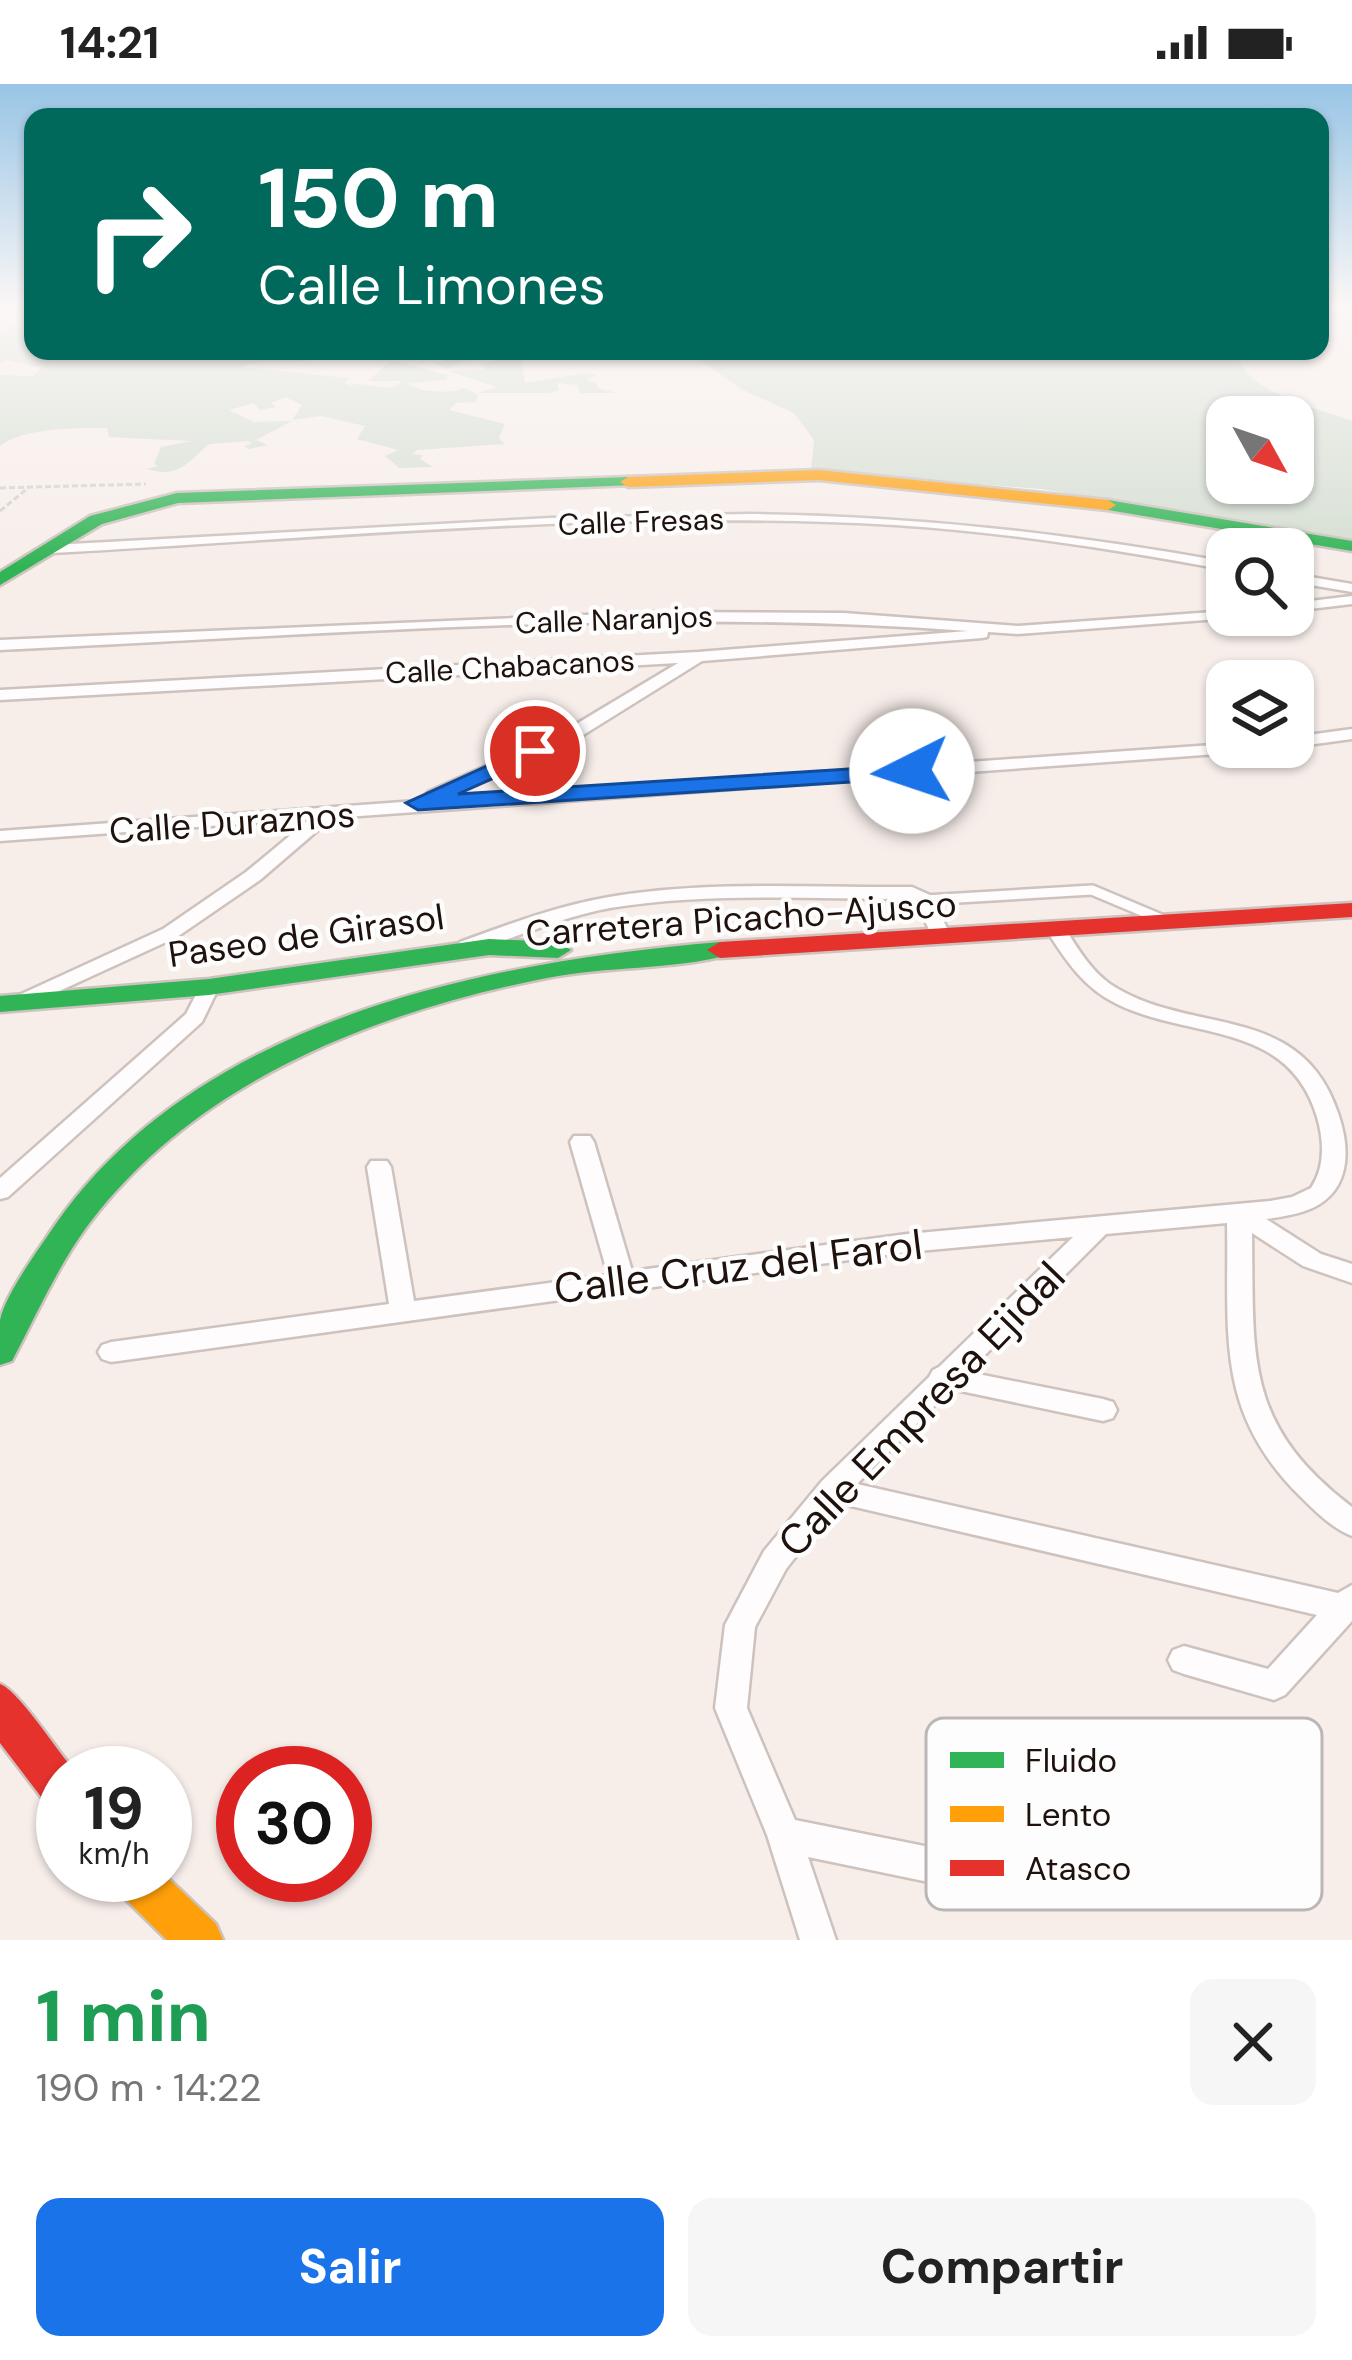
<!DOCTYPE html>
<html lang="es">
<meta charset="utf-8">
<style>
body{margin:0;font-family:"DM Sans",sans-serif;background:#f6f6f6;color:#222;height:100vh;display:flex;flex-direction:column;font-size:45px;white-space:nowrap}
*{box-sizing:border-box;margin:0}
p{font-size:39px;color:#767676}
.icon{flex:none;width:66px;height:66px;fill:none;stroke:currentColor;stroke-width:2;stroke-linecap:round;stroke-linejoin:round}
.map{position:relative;height:1856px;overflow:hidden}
.side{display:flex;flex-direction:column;background:#fff;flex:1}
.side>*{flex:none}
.top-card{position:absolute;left:24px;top:24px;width:1305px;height:252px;border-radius:24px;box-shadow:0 3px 9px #0004;background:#00695c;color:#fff;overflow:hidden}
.needle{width:78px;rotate:130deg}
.tools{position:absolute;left:1206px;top:312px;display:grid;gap:24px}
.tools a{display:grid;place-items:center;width:108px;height:108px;border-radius:24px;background:#fff;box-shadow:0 3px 9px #0004;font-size:60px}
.speed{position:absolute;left:36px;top:1662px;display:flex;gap:24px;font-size:60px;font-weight:700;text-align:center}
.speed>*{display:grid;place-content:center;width:156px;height:156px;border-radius:50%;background:#fff;box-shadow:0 3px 9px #0004;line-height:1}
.speed small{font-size:30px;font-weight:400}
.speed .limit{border:18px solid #d22;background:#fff;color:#111}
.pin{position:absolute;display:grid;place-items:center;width:102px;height:102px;color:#fff;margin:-51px;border:6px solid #fff;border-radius:50%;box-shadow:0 3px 12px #0007}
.me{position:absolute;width:132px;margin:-66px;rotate:266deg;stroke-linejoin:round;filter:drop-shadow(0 0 9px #0008)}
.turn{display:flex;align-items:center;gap:42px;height:252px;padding:0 36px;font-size:54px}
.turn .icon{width:156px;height:156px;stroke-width:2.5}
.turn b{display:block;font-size:84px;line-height:102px}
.round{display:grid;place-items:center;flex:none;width:126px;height:126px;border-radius:24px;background:#f6f6f6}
.head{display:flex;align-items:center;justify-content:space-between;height:204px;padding:0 36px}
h1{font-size:72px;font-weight:700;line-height:90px;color:#1e9e55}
.action{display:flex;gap:24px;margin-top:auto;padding:24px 36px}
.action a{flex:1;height:138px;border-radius:24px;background:#1a73e8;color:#fff;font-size:48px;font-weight:700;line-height:138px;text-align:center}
.action a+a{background:#f6f6f6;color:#222}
.status{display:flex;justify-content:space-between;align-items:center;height:84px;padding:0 60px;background:#fff;direction:ltr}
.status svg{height:33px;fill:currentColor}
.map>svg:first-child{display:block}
.green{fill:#d4ded2;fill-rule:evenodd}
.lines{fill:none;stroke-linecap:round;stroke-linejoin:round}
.lane-casing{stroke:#cdc2bd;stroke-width:14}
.street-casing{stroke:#cdc2bd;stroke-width:5}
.fast-casing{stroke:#cdc2bd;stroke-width:5}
.slow-casing{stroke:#cdc2bd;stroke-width:5}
.jam-casing{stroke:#cdc2bd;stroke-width:5}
.path{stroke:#d3d0ce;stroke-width:3;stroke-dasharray:6 3;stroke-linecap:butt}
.lane{stroke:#fefcfc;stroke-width:9}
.street{fill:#fefcfc;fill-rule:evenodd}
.fast{fill:#30b455;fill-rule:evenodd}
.slow{fill:#ff9f0a;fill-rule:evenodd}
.jam{fill:#e5322d;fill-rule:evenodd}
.route{fill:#1a73e8;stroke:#114b97;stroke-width:3}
.labels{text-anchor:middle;stroke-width:9;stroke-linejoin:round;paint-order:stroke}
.far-street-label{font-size:30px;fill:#1f110c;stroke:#fdfdfd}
.street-label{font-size:36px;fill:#1f110c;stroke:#fdfdfd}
.near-street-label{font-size:42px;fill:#1f110c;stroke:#fdfdfd}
.key{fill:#fdfdfd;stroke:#bab6b5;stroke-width:3}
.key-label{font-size:33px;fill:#1f110c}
</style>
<div class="status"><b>14:21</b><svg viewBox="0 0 49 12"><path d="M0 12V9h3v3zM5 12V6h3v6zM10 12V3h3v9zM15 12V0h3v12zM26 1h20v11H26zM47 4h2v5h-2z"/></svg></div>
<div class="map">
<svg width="1352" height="1856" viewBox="0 0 1352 1856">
<rect width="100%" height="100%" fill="#f7eeea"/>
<g class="green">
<path d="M 8,225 L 33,225 L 33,267 L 311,267 L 325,272 C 299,284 267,272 242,283 L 349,294 L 344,299 L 353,303 L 349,299 L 392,304 L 403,297 L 368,297 L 391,276 L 448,291 L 446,296 L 408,299 C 415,306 444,312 464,304 L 478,311 L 476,318 L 456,319 L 449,326 L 505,340 L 499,354 L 505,360 L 417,366 L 413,370 L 423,371 L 420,375 L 433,383 L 399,384 L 385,372 L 398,366 L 357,355 L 365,342 L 321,332 L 292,336 L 302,321 L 286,313 L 271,319 L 276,323 L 260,326 L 254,319 L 229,326 L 254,338 L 292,337 L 256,356 L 268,361 L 249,365 L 244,362 L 252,360 L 249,357 L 209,360 C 188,378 179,395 147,385 L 158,382 L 154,380 L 161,363 L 191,357 L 109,353 L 107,344 C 73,344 23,344 0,362 L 0,291 L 33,292 L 41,284 L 7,276 L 0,280 L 0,249 L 26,232 Z"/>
<path d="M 442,267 L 520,267 L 525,299 L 586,289 L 596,291 L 586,296 L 597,299 L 597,304 L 617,309 L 580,309 L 578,301 L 557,299 L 559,306 L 550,309 L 478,309 L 497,303 L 447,287 L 486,286 L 481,281 L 494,276 L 476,272 L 446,285 L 433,278 L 456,274 Z"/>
<path d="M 688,267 L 1235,267 C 1245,309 1317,324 1352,337 L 1352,456 L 1041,405 L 811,387 L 814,356 L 794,329 L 741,305 ZM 1227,333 L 1293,333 L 1293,399 L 1227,399 Z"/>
</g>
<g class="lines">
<g class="lane-casing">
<path id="lane" d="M 925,816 L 1092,806 L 1161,835"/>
</g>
<g class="street-casing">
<g id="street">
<path d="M 749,430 C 914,432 1065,449 1227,478 L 1227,486 C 1117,466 1006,448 895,441 C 614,425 332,454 52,469 L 45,465 L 52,461 L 550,434 Z"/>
<path d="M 1293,490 L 1352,500 L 1352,508 L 1293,498 Z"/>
<path d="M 1352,512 L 1352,520 L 1293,527 L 1293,519 Z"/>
<path d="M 1227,527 L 1227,531 L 1234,531 L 1232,534 L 1018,550 L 988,548 L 987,553 L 982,554 L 702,577 L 580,653 L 441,715 L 1227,660 L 1227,663 L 1261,663 L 1259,667 L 332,734 L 260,796 L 177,853 L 31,920 L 24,922 L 14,916 L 17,912 L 163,845 L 246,788 L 310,735 L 0,757 L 0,747 L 430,716 L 425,712 L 428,708 L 568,645 L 678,579 L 0,616 L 0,606 L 698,568 L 968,547 C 646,523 322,551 0,566 L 0,556 L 656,528 L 844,529 L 1018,542 Z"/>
<path d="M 1352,645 L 1352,655 L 1293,663 L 1293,653 Z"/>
<path d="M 912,803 L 932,812 L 952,855 L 949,859 L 935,859 L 917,819 L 908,815 C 810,815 707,808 610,824 C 560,833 515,855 467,868 L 457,862 L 460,858 C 509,840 557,822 609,813 C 708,796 812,804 912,803 Z"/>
<path d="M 1057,841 L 1064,843 C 1077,863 1090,886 1110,900 C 1190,953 1300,916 1338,1029 C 1346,1052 1350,1079 1338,1101 C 1323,1127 1294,1131 1266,1135 L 1321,1170 L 1352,1180 L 1352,1199 L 1303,1182 L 1252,1149 C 1254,1273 1243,1340 1352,1423 L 1352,1452 C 1332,1444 1316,1428 1301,1413 C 1214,1328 1229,1250 1227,1139 L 1106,1150 L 968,1288 L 1103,1315 L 1113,1318 L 1117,1326 L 1113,1334 L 1103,1337 L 951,1305 L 857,1400 L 1338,1509 L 1352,1501 L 1352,1537 L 1285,1611 L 1274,1616 L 1184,1590 L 1173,1586 L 1168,1576 L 1173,1566 L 1184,1562 L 1268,1585 L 1317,1531 L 838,1419 L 786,1485 L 755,1543 L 747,1624 L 795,1736 L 1054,1788 L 1066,1794 L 1072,1806 L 1066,1818 L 1054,1824 L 808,1773 L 836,1856 L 800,1856 L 767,1751 L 715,1624 L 725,1541 L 764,1467 L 822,1397 L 929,1293 L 933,1286 L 939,1283 L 1073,1153 L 907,1168 L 111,1278 L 102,1275 L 98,1268 L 102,1261 L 111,1258 L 389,1220 L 367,1083 L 371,1077 L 387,1077 L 391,1083 L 414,1217 L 608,1191 L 570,1058 L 574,1052 L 590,1052 L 594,1058 L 632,1187 L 907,1150 L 1270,1117 L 1292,1113 L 1311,1104 C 1325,1083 1324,1057 1317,1033 C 1288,936 1190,956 1117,920 C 1084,904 1066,877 1047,847 Z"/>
<path d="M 209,897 L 219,903 L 202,938 L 8,1113 L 0,1115 L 0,1094 L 186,930 L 202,899 Z"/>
</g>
</g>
<g class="fast-casing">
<g id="fast">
<path d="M 628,393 L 636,398 L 634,401 L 178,419 L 102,440 L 0,501 L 0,488 L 90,432 L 177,409 Z"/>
<path d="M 1108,416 L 1352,457 L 1352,467 L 1102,425 L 1102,417 Z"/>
<path d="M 489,855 L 558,858 L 571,866 L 558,874 L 489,871 L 209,911 L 0,928 L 0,912 L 209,895 Z"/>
<path d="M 720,858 L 729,861 L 733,866 L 729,871 C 671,886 607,882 547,894 C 383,926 208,992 99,1127 C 62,1172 39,1226 12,1277 L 0,1281 C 0,1267 0,1249 0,1236 C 6,1209 39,1165 55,1141 C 199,934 486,878 720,858 Z"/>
</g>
</g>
<g class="slow-casing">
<g id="slow">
<path d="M 819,386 L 1108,416 L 1116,421 L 1108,426 L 819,396 L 628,403 L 620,398 L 628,393 Z"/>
<path d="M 111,1791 L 165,1791 L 216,1840 L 223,1856 L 167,1856 L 117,1807 Z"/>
</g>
</g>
<g class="jam-casing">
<g id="jam">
<path d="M 1352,819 L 1352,833 L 720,874 L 707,866 L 720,858 Z"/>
<path d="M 0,1600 C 18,1606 59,1669 76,1689 L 63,1689 L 63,1728 L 48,1722 L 0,1659 Z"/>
</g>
</g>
<g class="path">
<path d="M 0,404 L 146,400"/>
<path d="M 0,427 L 28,404"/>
</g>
<use href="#lane" class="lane"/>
<use href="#street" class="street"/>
<use href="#fast" class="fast"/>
<use href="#slow" class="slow"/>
<use href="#jam" class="jam"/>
</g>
<linearGradient id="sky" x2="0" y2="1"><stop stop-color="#98c5e6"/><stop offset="0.46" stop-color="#fbf7f6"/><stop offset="1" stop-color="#fbf7f6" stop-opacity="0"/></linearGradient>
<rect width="1352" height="484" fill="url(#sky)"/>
<path class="route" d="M 535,660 L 543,662 L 543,672 L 458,710 L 912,681 L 923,687 L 912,694 L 418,726 L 406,719 Z"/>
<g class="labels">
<g class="far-street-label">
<text transform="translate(641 438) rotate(-2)" y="10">Calle Fresas</text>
<text transform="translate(614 536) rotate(-2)" y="10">Calle Naranjos</text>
<text transform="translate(510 583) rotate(-3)" y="10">Calle Chabacanos</text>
</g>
<g class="street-label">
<text transform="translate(232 738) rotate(-4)" y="13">Calle Duraznos</text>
<text transform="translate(741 834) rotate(-4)" y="13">Carretera Picacho-Ajusco</text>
<text transform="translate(306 851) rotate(-8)" y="13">Paseo de Girasol</text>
</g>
<g class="near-street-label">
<text transform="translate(738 1182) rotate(-7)" y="15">Calle Cruz del Farol</text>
<text transform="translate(921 1325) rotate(-46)" y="15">Calle Empresa Ejidal</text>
</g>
</g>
<rect x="926" y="1634" width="396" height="192" rx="18" class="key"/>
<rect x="950" y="1668" width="54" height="16" fill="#30b455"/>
<rect x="950" y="1722" width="54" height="16" fill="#ff9f0a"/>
<rect x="950" y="1776" width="54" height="16" fill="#e5322d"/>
<g class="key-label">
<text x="1025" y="1688">Fluido</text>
<text x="1025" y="1742">Lento</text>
<text x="1025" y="1796">Atasco</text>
</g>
</svg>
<div class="tools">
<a><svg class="needle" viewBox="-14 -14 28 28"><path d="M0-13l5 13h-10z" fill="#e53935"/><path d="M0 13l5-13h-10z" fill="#767676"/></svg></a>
<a><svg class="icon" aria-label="search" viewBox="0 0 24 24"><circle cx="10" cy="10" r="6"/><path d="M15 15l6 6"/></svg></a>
<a><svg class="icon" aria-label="layers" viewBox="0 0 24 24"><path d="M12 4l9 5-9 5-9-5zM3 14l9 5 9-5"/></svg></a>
</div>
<div class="speed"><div>19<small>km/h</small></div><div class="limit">30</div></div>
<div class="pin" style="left:535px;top:667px;background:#d93025"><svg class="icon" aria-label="arrive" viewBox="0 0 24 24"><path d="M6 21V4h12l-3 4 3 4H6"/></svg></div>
<svg class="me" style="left:912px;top:687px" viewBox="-20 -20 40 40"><circle r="19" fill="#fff"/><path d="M0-13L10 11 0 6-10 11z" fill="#1a73e8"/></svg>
<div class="top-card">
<div class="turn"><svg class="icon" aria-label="right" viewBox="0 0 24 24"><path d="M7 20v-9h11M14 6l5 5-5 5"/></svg><div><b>150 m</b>Calle Limones</div></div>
</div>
</div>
<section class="side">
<div class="head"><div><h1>1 min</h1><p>190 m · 14:22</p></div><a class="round"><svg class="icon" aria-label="close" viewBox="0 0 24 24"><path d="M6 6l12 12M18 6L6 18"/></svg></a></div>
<div class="action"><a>Salir</a><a>Compartir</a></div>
</section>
